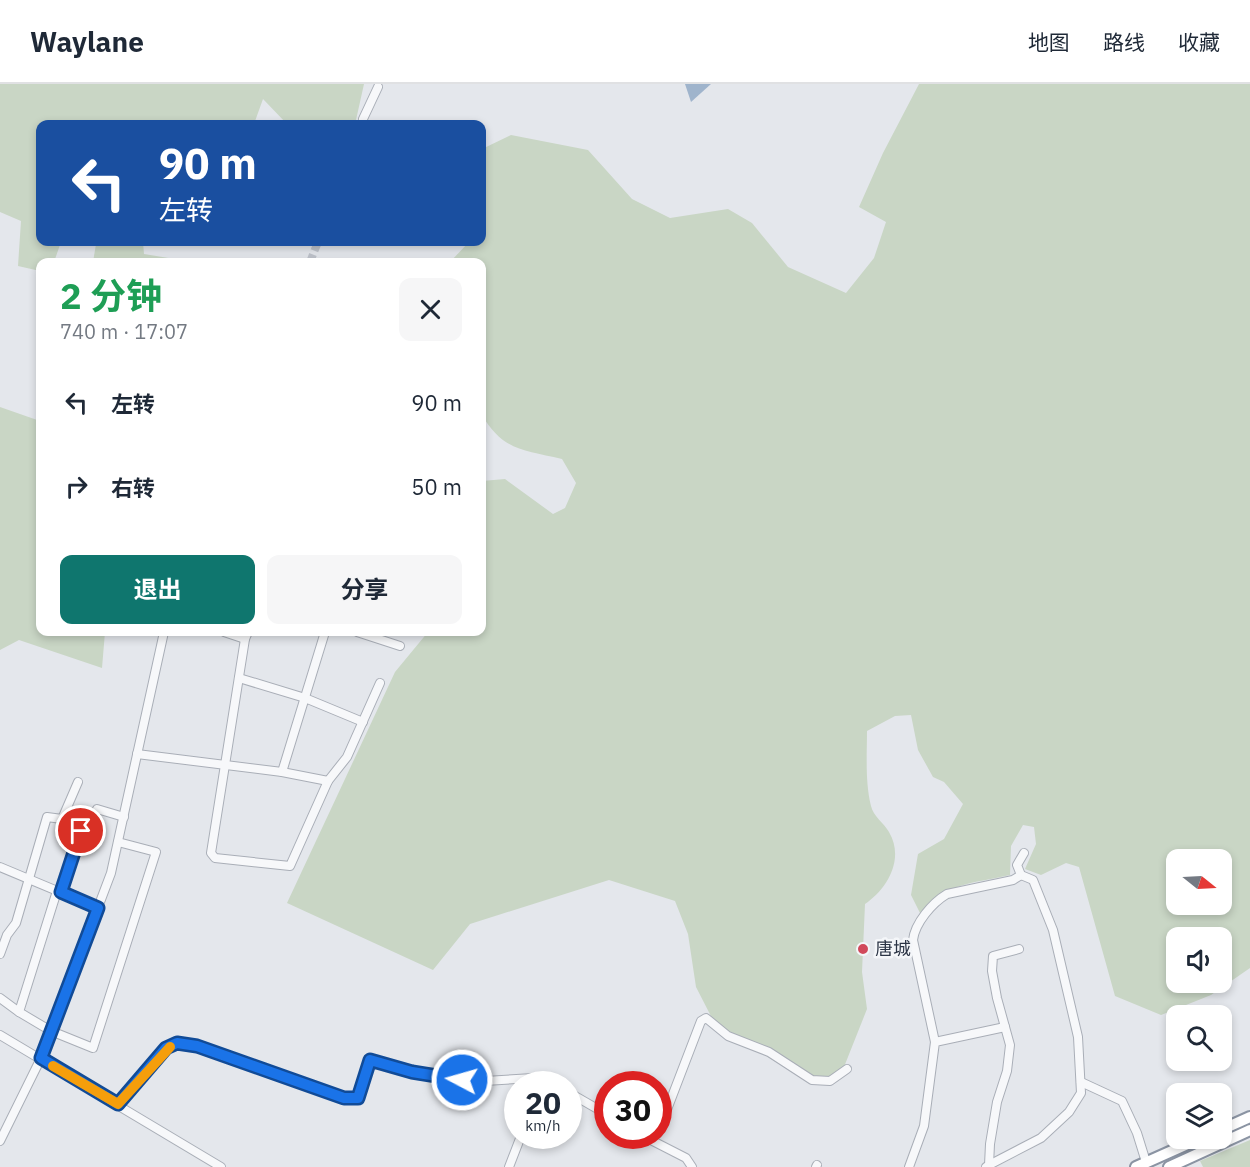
<!DOCTYPE html>
<html lang="zh">
<meta charset="utf-8">
<style>
body{margin:0;font-family:"IBM Plex Sans","Noto Sans SC",sans-serif;background:#f6f6f7;color:#1f2937;height:100vh;display:flex;flex-direction:column;font-size:22px;white-space:nowrap}
*{box-sizing:border-box;margin:0}
p{font-size:20px;color:#747a83}
.icon{flex:none;width:33px;height:33px;fill:none;stroke:currentColor;stroke-width:2;stroke-linecap:round;stroke-linejoin:round}
.map{position:relative;flex:1;overflow:hidden}
.details{position:absolute;left:36px;top:174px;width:450px;height:378px;display:flex;flex-direction:column;background:#fff;border-radius:12px;box-shadow:0 3px 9px #0003}
.details>*{flex:none}
.guide{position:absolute;left:36px;top:36px;width:450px;height:126px;border-radius:12px;box-shadow:0 3px 9px #0003;background:#1a4fa0;color:#fff;overflow:hidden}
.needle{width:39px;rotate:108deg}
.fabs{position:absolute;left:1166px;top:765px;display:grid;gap:12px}
.fabs a{display:grid;place-items:center;width:66px;height:66px;border-radius:12px;background:#fff;box-shadow:0 3px 9px #0003;font-size:30px}
.speed{position:absolute;left:504px;top:987px;display:flex;gap:12px;font-size:30px;font-weight:700;text-align:center}
.speed>*{display:grid;place-content:center;width:78px;height:78px;border-radius:50%;background:#fff;box-shadow:0 3px 9px #0003;line-height:1}
.speed small{font-size:15px;font-weight:400}
.speed .limit{border:9px solid #d22;background:#fff;color:#111}
.pin{position:absolute;display:grid;place-items:center;width:51px;height:51px;color:#fff;margin:-26px;border:3px solid #fff;border-radius:50%;box-shadow:0 2px 6px #0007}
.me{position:absolute;width:66px;margin:-33px;rotate:276deg;stroke-linejoin:round;filter:drop-shadow(0 0 4px #0008)}
.turn{display:flex;align-items:center;gap:21px;height:126px;padding:0 24px;font-size:27px}
.turn .icon{width:78px;height:78px;stroke-width:2.5}
.turn b{display:block;font-size:42px;line-height:51px}
.round{display:grid;place-items:center;flex:none;width:63px;height:63px;border-radius:12px;background:#f6f6f7}
.summary{display:flex;align-items:center;justify-content:space-between;height:102px;padding:0 24px}
h1{font-size:36px;font-weight:700;line-height:45px;color:#1e9e55}
.cta{display:flex;gap:12px;margin-top:auto;padding:12px 24px}
.cta a{flex:1;height:69px;border-radius:12px;background:#0f766e;color:#fff;font-size:24px;font-weight:700;line-height:69px;text-align:center}
.cta a+a{background:#f6f6f7;color:#1f2937}
ul{padding:0;list-style:none}
li{display:flex;align-items:center;gap:18px;height:84px;padding:0 24px}
li div{flex:1}
li b{display:block;font-size:22px}
li em{font-style:normal}
header{display:flex;align-items:center;gap:36px;box-sizing:border-box;height:84px;padding:0 30px;background:#fff;border-bottom:2px solid #e0e1e3}
header strong{font-size:28px}
nav{display:flex;gap:33px;margin-inline-start:auto;font-size:21px}
.map>svg:first-child{display:block}
.green{fill:#c9d6c5;fill-rule:evenodd}
.water{fill:#9fb4cc}
.lines{fill:none;stroke-linecap:round;stroke-linejoin:round}
.minor-tunnel{stroke:#bfc3cb;stroke-width:8;stroke-dasharray:8 4;stroke-linecap:butt}
.minor-casing{stroke:#a9aeb7;stroke-width:10}
.highway-casing{stroke:#8b94a3;stroke-width:14}
.minor{stroke:#f7f8fa;stroke-width:8}
.highway{stroke:#fff;stroke-width:10}
.route-casing{stroke:#114b97;stroke-width:15}
.route{stroke:#1a73e8;stroke-width:10}
.slow{stroke:#f59e0b;stroke-width:10}
.poi-dot{fill:#d1495b;stroke:#f4f6f9;stroke-width:2}
.labels{text-anchor:middle;stroke-width:5;stroke-linejoin:round;paint-order:stroke}
.poi-label{font-size:18px;fill:#2b3445;stroke:#f4f6f9;text-anchor:start}
</style>
<header>
<strong>Waylane</strong>
<nav><a>地图</a><a>路线</a><a>收藏</a></nav>
</header>
<div class="map">
<svg width="1250" height="1083" viewBox="0 0 1250 1083">
<rect width="100%" height="100%" fill="#e4e7ec"/>
<g class="green">
<path d="M 0,0 L 364,0 L 356,36 L 375,40 L 287,40 L 263,15 L 254,40 L 40,40 L 40,158 L 61,158 L 54,178 L 40,178 L 40,187 L 18,182 L 21,137 L 0,128 Z"/>
<path d="M 919,0 L 1250,0 L 1250,884 L 1211,911 L 1161,931 L 1115,912 L 1079,783 L 1066,779 L 1041,791 L 1025,785 L 1036,760 L 1034,743 L 1023,741 L 1011,762 L 1010,791 C 970,800 949,798 920,829 L 911,811 L 918,770 L 944,755 L 963,720 L 944,698 L 933,693 L 918,666 L 911,631 L 895,632 L 867,647 C 867,671 865,698 871,722 C 873,732 884,739 889,748 C 905,775 887,805 865,820 L 862,888 L 867,925 L 840,993 L 806,996 L 716,942 L 696,903 L 688,850 L 675,817 L 609,796 L 470,840 L 433,886 L 287,819 L 395,588 L 428,548 L 482,548 L 482,397 L 505,395 L 553,430 L 565,424 L 576,399 L 562,375 C 524,366 503,367 482,331 L 482,178 L 450,178 L 469,158 L 482,158 L 482,65 L 511,51 L 588,66 L 632,115 L 670,134 L 728,125 L 752,139 L 788,183 L 846,209 L 874,174 L 886,138 L 859,123 L 883,69 ZM 1176,776 L 1221,776 L 1221,820 L 1176,820 ZM 1176,854 L 1221,854 L 1221,898 L 1176,898 Z"/>
<path d="M 93,158 L 143,158 L 144,170 L 193,178 L 93,178 L 96,160 Z"/>
<path d="M 0,323 L 40,337 L 40,548 L 105,548 L 102,584 L 19,556 L 0,566 Z"/>
<path d="M 1250,1056 L 1250,1083 L 1203,1083 L 1200,1077 Z"/>
</g>
<path class="water" d="M 685,0 L 711,0 L 691,18 Z"/>
<g class="lines">
<path class="minor-tunnel" d="M 310,178 L 318,158"/>
<g class="minor-casing">
<g id="minor">
<path d="M 363,35 L 378,3"/>
<path d="M 224,548 L 245,555"/>
<path d="M 248,548 L 245,555 L 211,769 L 215,774 L 290,782 L 328,697 L 347,673 L 380,599"/>
<path d="M 357,548 L 400,562"/>
<path d="M 239,594 L 305,614 L 363,638"/>
<path d="M 137,670 L 282,688 L 328,697"/>
<path d="M 282,688 L 325,548"/>
<path d="M 0,783 L 98,824"/>
<path d="M 57,807 L 19,928 L 51,947 L 93,964 L 156,768 L 118,758"/>
<path d="M 61,808 L 81,747 L 89,749 L 97,725 L 124,733"/>
<path d="M 0,870 L 7,851 L 16,839 L 47,733 L 62,735 L 78,698"/>
<path d="M 0,914 L 19,928"/>
<path d="M 0,951 L 221,1083"/>
<path d="M 935,958 L 913,856 C 915,839 932,819 947,810 L 1013,796 L 1021,791"/>
<path d="M 1081,998 L 1122,1017 L 1137,1049 L 1146,1078"/>
<path d="M 568,1008 L 608,1031"/>
<path d="M 118,1020 L 166,965 L 177,959 L 197,962 L 344,1014 L 358,1014 L 370,976 L 439,994 L 485,997 L 549,993 L 558,1000"/>
<path d="M 658,1049 L 701,937 L 706,934 L 728,952 L 769,968 L 812,996 L 830,997 L 847,985"/>
<path d="M 643,1052 L 686,1074 L 692,1083"/>
<path d="M 0,1057 L 41,974 L 111,789 L 164,548"/>
<path d="M 989,1081 L 1041,1054 L 1069,1028 L 1081,1009 L 1078,953 L 1053,846 L 1033,796 L 1021,791 L 1017,781 L 1024,769"/>
<path d="M 509,1083 L 521,1052"/>
<path d="M 816,1083 L 817,1081"/>
<path d="M 909,1083 L 924,1042 L 935,958 L 1005,943"/>
<path d="M 986,1083 L 989,1081 L 990,1060 L 997,1018 L 1007,987 L 1010,961 L 997,914 L 992,887 L 993,872 L 1019,865"/>
</g>
</g>
<g class="highway-casing">
<g id="highway">
<path d="M 1221,1046 L 1250,1033"/>
<path d="M 1136,1083 L 1201,1054"/>
<path d="M 1169,1083 L 1250,1046"/>
</g>
</g>
<use href="#minor" class="minor"/>
<use href="#highway" class="highway"/>
</g>
<g class="lines">
<g class="route-casing">
<path id="route" d="M 81,747 L 61,808 L 98,824 L 41,974 L 118,1020 L 166,964 L 177,959 L 197,962 L 344,1014 L 358,1014 L 370,976 L 412,988 L 462,996"/>
</g>
<use href="#route" class="route"/>
<path class="slow" d="M 53,982 L 118,1020 L 170,963"/>
</g>
<circle class="poi-dot" cx="863" cy="865" r="6"/>
<g class="labels">
<g class="poi-label">
<text x="875" y="871">唐城</text>
</g>
</g>
</svg>
<div class="fabs">
<a><svg class="needle" viewBox="-14 -14 28 28"><path d="M0-13l5 13h-10z" fill="#e53935"/><path d="M0 13l5-13h-10z" fill="#747a83"/></svg></a>
<a><svg class="icon" aria-label="sound" viewBox="0 0 24 24"><path d="M4 9h4l5-4v14l-5-4H4zM17 9q2 3 0 6"/></svg></a>
<a><svg class="icon" aria-label="search" viewBox="0 0 24 24"><circle cx="10" cy="10" r="6"/><path d="M15 15l6 6"/></svg></a>
<a><svg class="icon" aria-label="layers" viewBox="0 0 24 24"><path d="M12 4l9 5-9 5-9-5zM3 14l9 5 9-5"/></svg></a>
</div>
<div class="speed"><div>20<small>km/h</small></div><div class="limit">30</div></div>
<div class="pin" style="left:81px;top:747px;background:#d93025"><svg class="icon" aria-label="arrive" viewBox="0 0 24 24"><path d="M6 21V4h12l-3 4 3 4H6"/></svg></div>
<svg class="me" style="left:462px;top:996px" viewBox="-20 -20 40 40"><circle r="17" fill="#1a73e8" stroke="#fff" stroke-width="3"/><path d="M0-11L8 9 0 5-8 9z" fill="#fff"/></svg>
<div class="guide">
<div class="turn"><svg class="icon" aria-label="left" viewBox="0 0 24 24"><path d="M17 20v-9H6M10 6l-5 5 5 5"/></svg><div><b>90 m</b>左转</div></div>
</div>
<section class="details">
<div class="summary"><div><h1>2 分钟</h1><p>740 m · 17:07</p></div><a class="round"><svg class="icon" aria-label="close" viewBox="0 0 24 24"><path d="M6 6l12 12M18 6L6 18"/></svg></a></div>
<ul>
<li><svg class="icon" aria-label="left" viewBox="0 0 24 24"><path d="M17 20v-9H6M10 6l-5 5 5 5"/></svg><div><b>左转</b></div><em>90 m</em></li>
<li><svg class="icon" aria-label="right" viewBox="0 0 24 24"><path d="M7 20v-9h11M14 6l5 5-5 5"/></svg><div><b>右转</b></div><em>50 m</em></li>
</ul>
<div class="cta"><a>退出</a><a>分享</a></div>
</section>
</div>
